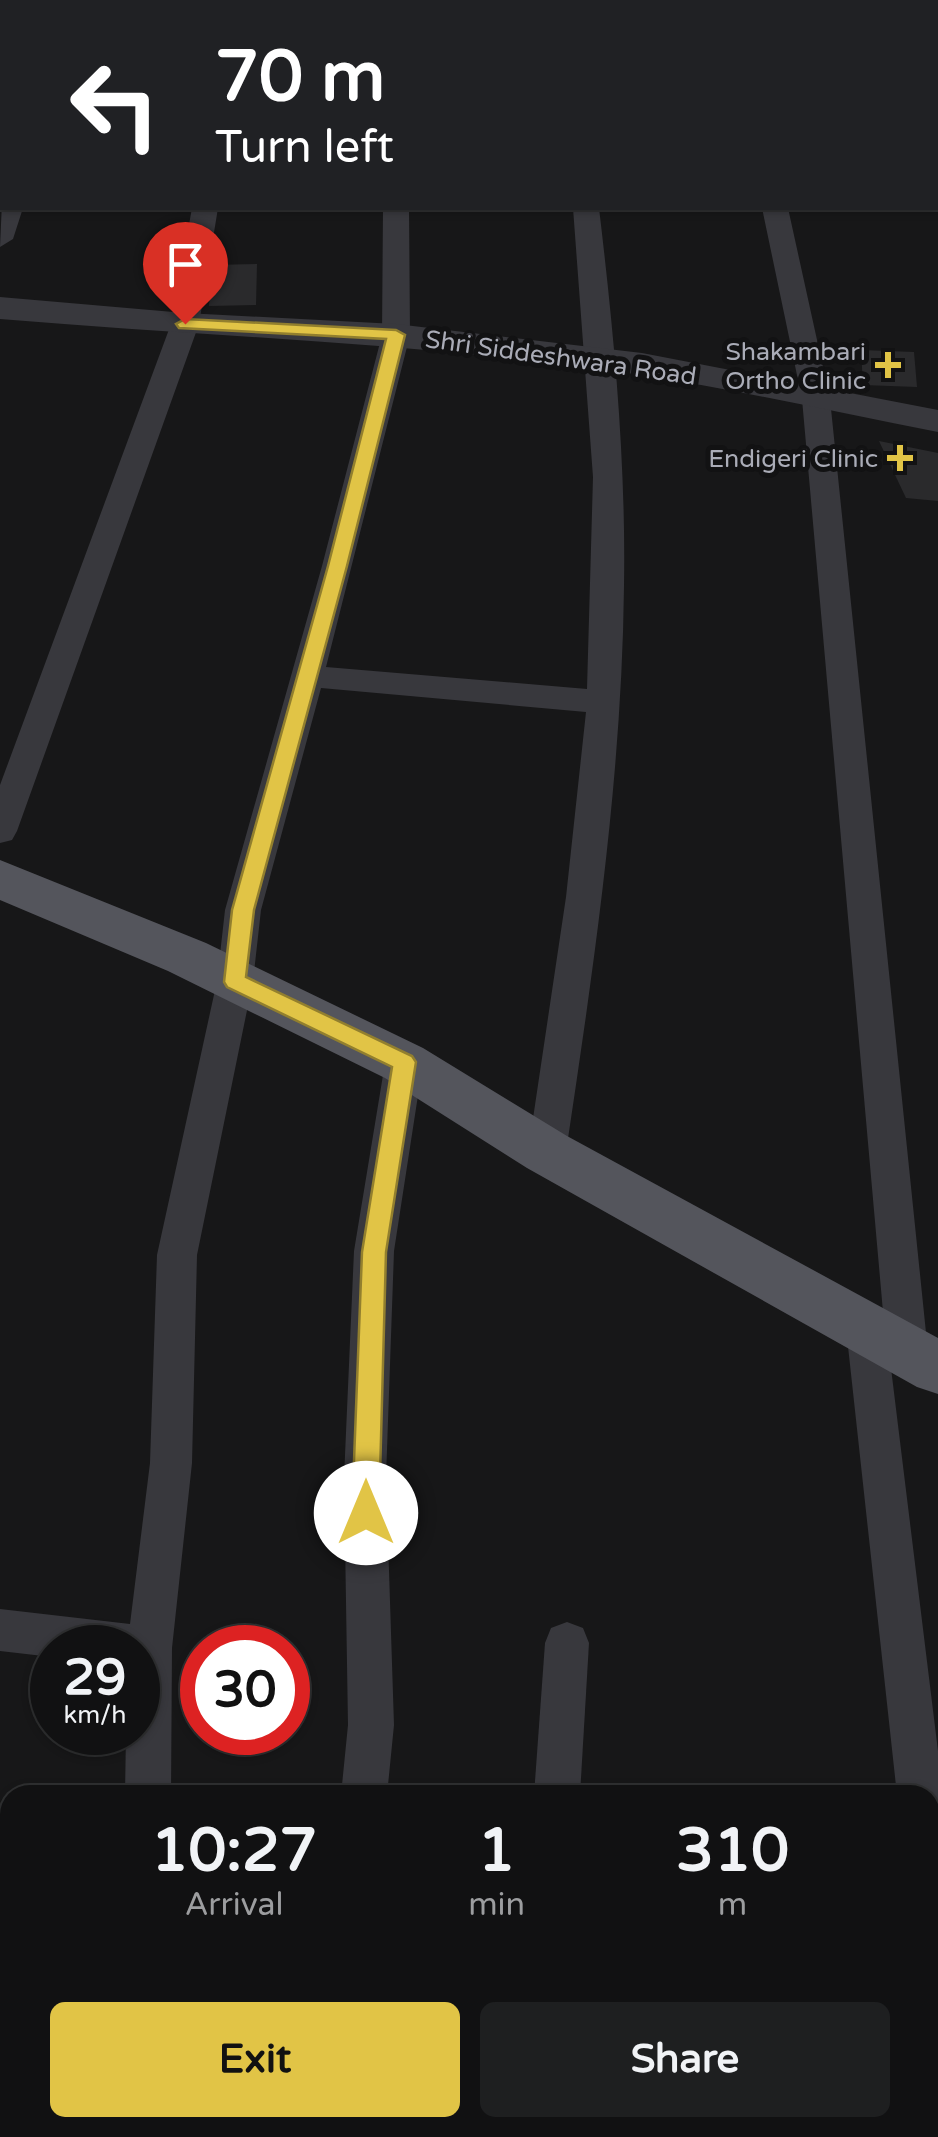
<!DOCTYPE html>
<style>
body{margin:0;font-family:"Varela Round",sans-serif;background:#1e1f20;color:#f1f3f6;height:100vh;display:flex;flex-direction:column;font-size:38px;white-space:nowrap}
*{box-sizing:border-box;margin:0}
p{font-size:32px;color:#9c9d9f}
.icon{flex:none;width:55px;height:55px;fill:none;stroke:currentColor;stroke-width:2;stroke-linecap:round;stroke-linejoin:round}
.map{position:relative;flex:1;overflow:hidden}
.panel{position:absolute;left:0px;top:1785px;width:940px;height:352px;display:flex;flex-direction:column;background:#111112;border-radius:30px 30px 0 0;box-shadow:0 2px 8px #0004,0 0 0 2px #303132}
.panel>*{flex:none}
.top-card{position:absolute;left:0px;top:0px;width:940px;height:210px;box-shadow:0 2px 8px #0004,0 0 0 2px #303132;background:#202124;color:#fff;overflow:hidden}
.speed{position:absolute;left:30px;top:1625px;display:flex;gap:20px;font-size:50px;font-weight:700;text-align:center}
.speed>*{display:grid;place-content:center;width:130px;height:130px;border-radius:50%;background:#111112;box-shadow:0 2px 8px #0004,0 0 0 2px #303132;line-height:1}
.speed small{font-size:25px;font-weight:400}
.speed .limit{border:15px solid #d22;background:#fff;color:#111}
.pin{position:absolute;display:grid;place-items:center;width:85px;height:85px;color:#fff;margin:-102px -42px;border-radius:50% 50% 50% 0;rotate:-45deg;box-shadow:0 0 10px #0007}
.pin .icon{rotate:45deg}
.me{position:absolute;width:110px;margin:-55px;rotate:0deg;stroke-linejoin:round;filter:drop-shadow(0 0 8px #0008)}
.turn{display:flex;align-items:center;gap:35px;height:210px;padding:0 50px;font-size:45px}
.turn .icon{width:130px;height:130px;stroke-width:2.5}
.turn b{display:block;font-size:70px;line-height:85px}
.eta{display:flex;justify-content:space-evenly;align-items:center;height:170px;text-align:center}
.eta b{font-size:60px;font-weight:800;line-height:70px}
.action{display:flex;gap:20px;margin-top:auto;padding:20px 50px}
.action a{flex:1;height:115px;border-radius:15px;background:#e1c446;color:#111;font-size:40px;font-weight:800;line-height:115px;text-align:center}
.action a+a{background:#1e1f20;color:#f1f3f6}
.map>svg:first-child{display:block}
.building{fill:#2a2a2c}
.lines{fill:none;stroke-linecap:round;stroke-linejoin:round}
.minor{fill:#38383d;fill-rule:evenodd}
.tertiary{fill:#38383d;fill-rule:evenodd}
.secondary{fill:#46474d;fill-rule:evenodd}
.primary{fill:#54555c;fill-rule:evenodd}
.route{fill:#e1c446;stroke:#927f2e;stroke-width:2.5}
.poi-dot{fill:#e1c446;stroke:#121213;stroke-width:4}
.labels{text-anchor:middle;stroke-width:10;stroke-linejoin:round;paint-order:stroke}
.far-poi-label{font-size:25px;fill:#aaacb7;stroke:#121213;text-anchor:end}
.far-street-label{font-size:25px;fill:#aaacb7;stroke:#121213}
</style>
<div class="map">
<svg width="938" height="2137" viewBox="0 0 938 2137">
<rect width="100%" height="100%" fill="#171718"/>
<g class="building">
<path d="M 257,264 L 256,305 L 209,306 L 212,265 Z"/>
<path d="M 861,350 L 914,352 L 917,387 L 863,385 Z"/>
<path d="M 879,441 L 938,453 L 938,501 L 906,498 Z"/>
</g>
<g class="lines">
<g class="minor">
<rect x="55" y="0" width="24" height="2"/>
<path d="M 588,0 L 612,0 L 613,2 L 589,2 Z"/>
<path d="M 717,0 L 741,0 L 742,2 L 718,2 Z"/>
<path d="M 891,0 L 915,0 L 916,2 L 892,2 Z"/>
<path d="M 2,202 L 2,208 L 23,208 L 13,239 L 0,247 Z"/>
<path d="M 192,208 L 218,208 L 199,324 L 17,831 L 12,840 L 0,843 L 0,785 L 171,324 Z"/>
<path d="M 383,208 L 409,208 L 410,335 L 326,667 L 587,689 L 593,477 L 573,208 L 599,208 C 614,334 626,460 624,586 C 622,776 594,965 566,1152 L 561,1163 L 547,1168 L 533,1163 L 528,1152 L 566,897 L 586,712 L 321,688 L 261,910 L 253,981 L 197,1255 L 192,1463 L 172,1648 L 171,1795 L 125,1795 L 126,1732 L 138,1732 L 138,1648 L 52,1648 L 52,1657 L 0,1651 L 0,1609 L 130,1624 L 150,1463 L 157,1255 L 217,981 L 225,910 L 322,566 L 382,335 Z"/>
<path d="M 762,208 L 788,208 L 830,399 L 928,1352 L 922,1365 L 907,1370 L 890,1360 L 938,1751 L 938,1808 L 930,1814 L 930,1795 L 897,1795 L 846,1328 L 852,1316 L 866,1310 L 880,1316 L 884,1323 L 802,399 Z"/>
<path d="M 404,1048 L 417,1053 L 423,1063 L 394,1251 L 386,1478 L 394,1725 L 387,1795 L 341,1795 L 348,1725 L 344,1478 L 354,1251 L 385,1063 L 391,1053 Z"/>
<path d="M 567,1622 L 583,1628 L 589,1643 L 580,1795 L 534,1795 L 545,1643 L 551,1628 Z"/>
<path d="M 930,1851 L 938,1854 L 938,1955 L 930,1952 Z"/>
<path d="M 103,2128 L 155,2128 L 154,2137 L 102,2137 Z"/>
<path d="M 211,2128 L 275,2128 L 271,2137 L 207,2137 Z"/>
<path d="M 460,2128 L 539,2128 L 543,2137 L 464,2137 Z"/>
</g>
<path class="tertiary" d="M 0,297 L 185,313 L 396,324 L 642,353 L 938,410 L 938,432 C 839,413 740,390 641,375 C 428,343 214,337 0,319 Z"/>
<rect class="secondary" x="0" y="31" width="2" height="22"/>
<path class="primary" d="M 0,860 L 206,943 L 423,1048 L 567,1136 L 938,1338 L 938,1394 L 917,1387 L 527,1168 L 385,1078 L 168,971 L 0,900 Z"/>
</g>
<path class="route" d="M 185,319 L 396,330 L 405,335 L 347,566 L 254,910 L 246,977 L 412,1056 L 416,1062 L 386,1252 L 379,1513 L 375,1522 L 366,1525 L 356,1522 L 352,1513 L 362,1252 L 392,1067 L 227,987 L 224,982 L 232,910 L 328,566 L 386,339 L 179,328 L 176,324 Z"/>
<g class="poi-dot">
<path d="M883 350h10v10h10v10h-10v10h-10v-10h-10v-10h10z"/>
<path d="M895 443h10v10h10v10h-10v10h-10v-10h-10v-10h10z"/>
</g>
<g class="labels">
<g class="far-poi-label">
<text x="866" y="360">Shakambari<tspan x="866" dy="29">Ortho Clinic</tspan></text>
<text x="878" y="467">Endigeri Clinic</text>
</g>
<g class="far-street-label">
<text transform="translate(561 357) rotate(8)" y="9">Shri Siddeshwara Road</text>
</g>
</g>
</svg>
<div class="speed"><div>29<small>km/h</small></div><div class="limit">30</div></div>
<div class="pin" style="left:185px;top:324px;background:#d93025"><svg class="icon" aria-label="arrive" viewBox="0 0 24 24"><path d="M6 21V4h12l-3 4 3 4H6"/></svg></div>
<svg class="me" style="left:366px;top:1513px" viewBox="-20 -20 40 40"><circle r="19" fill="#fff"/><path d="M0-13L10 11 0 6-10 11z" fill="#e1c446"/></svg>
<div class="top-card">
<div class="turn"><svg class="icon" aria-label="left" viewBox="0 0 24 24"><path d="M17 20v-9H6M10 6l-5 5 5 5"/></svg><div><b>70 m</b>Turn left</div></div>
</div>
<section class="panel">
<div class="eta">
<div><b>10:27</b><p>Arrival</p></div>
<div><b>1</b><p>min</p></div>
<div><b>310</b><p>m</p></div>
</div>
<div class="action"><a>Exit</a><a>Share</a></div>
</section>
</div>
